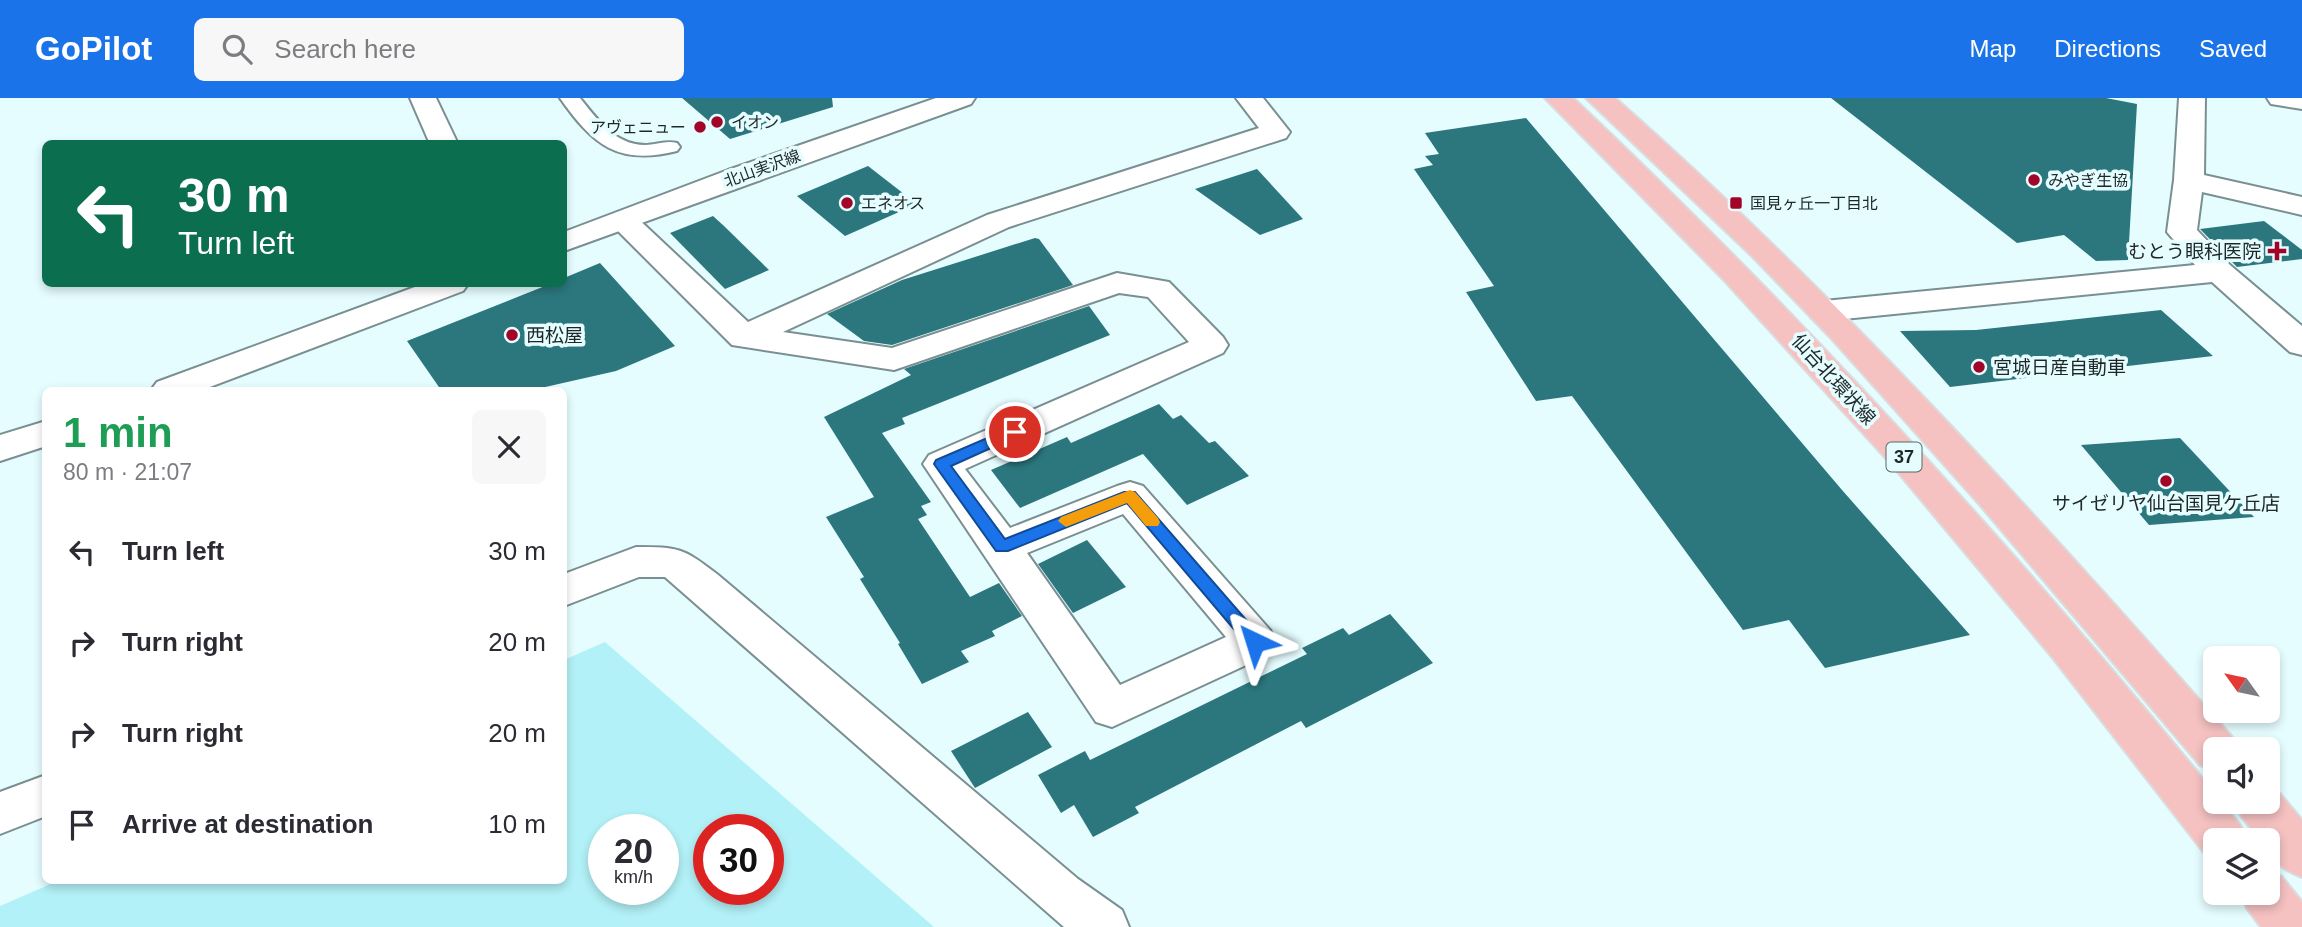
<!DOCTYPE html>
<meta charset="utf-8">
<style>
body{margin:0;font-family:Arial,"Noto Sans JP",sans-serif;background:#f7f7f7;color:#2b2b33;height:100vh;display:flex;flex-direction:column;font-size:26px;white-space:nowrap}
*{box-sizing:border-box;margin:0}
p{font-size:23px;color:#7c7c81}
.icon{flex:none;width:38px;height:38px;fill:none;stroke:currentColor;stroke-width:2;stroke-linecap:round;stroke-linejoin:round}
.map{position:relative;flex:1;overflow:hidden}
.details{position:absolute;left:42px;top:289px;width:525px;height:497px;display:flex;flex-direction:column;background:#fff;border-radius:10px;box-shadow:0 4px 10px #0003}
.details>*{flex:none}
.guide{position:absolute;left:42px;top:42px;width:525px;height:147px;border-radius:10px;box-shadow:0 4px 10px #0003;background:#0b6e4f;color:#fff;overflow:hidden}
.needle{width:46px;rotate:303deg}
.buttons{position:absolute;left:2203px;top:548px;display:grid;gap:14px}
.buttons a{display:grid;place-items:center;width:77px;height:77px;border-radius:10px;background:#fff;box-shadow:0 4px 10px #0003;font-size:35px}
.speed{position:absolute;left:588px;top:716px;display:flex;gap:14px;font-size:35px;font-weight:700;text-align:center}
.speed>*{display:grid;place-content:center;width:91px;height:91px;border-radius:50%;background:#fff;box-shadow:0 4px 10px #0003;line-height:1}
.speed small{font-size:18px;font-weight:400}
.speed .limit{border:10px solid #d22;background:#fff;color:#111}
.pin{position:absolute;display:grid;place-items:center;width:60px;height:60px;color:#fff;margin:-30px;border:4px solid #fff;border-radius:50%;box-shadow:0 2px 7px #0007}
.me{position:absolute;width:77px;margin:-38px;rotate:319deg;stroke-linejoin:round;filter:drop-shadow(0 0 5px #0008)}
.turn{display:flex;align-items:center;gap:24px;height:147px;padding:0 21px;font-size:32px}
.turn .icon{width:91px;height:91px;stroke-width:2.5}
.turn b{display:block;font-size:49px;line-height:60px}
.round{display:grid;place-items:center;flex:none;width:74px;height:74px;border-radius:10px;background:#f7f7f7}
.summary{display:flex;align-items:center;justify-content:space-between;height:119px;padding:0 21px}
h1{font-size:42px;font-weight:800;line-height:52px;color:#1e9e55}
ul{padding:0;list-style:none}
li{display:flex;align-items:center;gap:21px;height:91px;padding:0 21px}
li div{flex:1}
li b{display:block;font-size:26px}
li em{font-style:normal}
header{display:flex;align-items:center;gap:42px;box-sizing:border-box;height:98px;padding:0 35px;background:#1a73e8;color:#fff}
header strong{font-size:33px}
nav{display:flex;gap:38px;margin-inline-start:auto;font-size:24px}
.search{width:490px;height:63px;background:#f7f7f7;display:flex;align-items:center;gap:18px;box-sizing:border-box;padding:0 24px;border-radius:10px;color:#7c7c81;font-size:26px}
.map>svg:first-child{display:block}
.green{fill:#b2f1f7;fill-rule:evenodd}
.building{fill:#2c777e}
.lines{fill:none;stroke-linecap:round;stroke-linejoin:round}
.service-casing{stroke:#7a8f91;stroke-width:4}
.minor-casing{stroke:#7a8f91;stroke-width:4}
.tertiary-casing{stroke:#7a8f91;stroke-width:4}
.primary-casing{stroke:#dbdcdd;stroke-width:4}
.service{fill:#fff;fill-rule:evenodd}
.minor{fill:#fff;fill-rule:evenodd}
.tertiary{fill:#fff;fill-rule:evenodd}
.primary{fill:#f5c1c1;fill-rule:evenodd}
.route{fill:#1a73e8;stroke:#114b97;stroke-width:2}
.slow{fill:#f59e0b}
.poi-dot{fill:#a30529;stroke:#e5fdff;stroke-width:2.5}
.labels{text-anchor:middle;stroke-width:7;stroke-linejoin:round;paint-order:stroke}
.far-poi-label{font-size:16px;fill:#1e2728;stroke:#e5fdff;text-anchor:start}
.far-street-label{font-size:16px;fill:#1e2728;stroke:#e5fdff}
.shield{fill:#e5fdff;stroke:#5a6768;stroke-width:2}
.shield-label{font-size:18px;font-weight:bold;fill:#1e2728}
.poi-label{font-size:19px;fill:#1e2728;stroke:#e5fdff;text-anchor:start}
.street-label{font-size:19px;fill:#1e2728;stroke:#e5fdff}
</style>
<header>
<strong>GoPilot</strong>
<div class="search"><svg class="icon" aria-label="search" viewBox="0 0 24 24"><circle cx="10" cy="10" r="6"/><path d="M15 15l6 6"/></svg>Search here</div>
<nav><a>Map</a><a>Directions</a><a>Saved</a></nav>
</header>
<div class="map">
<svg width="2302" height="829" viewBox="0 0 2302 829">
<rect width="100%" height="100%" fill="#e5fdff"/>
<path class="green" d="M 605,544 L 934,829 L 0,829 L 0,808 L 60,782 L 564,782 L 564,562 ZM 604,732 L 663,732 L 663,791 L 604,791 ZM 709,732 L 768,732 L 768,791 L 709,791 Z"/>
<g class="building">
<path d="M 682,0 L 832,0 L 833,9 L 730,41 Z"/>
<path d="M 1831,0 L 2106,0 L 2137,6 L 2128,162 L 2096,163 L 2064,137 L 2017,145 Z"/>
<path d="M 1526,20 L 1842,392 L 1970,537 L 1825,570 L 1789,522 L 1743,532 L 1572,298 L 1536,303 L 1466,194 L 1494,188 L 1414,71 L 1433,67 L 1425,58 L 1439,56 L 1425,35 Z"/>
<path d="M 868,68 L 917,106 L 845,138 L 797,98 Z"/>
<path d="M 1257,71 L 1303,121 L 1260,137 L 1195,91 Z"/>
<path d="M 713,118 L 724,128 L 769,172 L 725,191 L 670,135 Z"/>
<path d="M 2264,123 L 2302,152 L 2302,161 L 2237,169 L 2200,131 Z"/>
<path d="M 1035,140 L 1039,141 L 1073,187 L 892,247 L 864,243 L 827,216 L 902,182 Z"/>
<path d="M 600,165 L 675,248 L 616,273 L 532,292 L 441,292 L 407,243 L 550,186 L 564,186 L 564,180 Z"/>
<path d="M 1089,208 L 1110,237 L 902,320 L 905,326 L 882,335 L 931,404 L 921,408 L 927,417 L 918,421 L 970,499 L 999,485 L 1022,518 L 992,533 L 995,538 L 961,553 L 969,564 L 922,586 L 898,546 L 900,545 L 860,481 L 864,479 L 826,419 L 874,399 L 824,319 L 911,277 L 904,271 Z"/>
<path d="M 2161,212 L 2213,258 L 1950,289 L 1900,233 L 1976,232 Z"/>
<path d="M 1159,306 L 1173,321 L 1181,317 L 1209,345 L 1215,343 L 1249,378 L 1187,407 L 1143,356 L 1020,410 L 991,372 L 1067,339 L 1071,345 Z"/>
<path d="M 2180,340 L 2254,419 L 2149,427 L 2081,347 Z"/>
<path d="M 1087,442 L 1126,489 L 1073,515 L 1038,466 Z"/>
<path d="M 1390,516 L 1433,565 L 1306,630 L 1301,623 L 1135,709 L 1139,715 L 1093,739 L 1074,707 L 1061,715 L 1038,677 L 1085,653 L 1090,662 L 1307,556 L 1302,550 L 1343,530 L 1349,537 Z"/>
<path d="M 1028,614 L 1052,649 L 975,690 L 951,653 Z"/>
</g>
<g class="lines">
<g class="service-casing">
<path id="service" d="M 560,0 L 580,0 C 597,21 615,47 645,47 C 656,47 666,42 677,45 L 680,49 L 677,53 C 618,68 593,47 560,0 Z"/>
</g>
<g class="minor-casing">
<g id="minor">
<path d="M 410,0 L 436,0 L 458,46 L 430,46 Z"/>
<path d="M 1236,0 L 1263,0 L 1290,34 L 1286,40 L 1009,129 L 783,234 L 892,250 L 1117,175 L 1169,184 L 1223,239 L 1228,247 L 1223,255 L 965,371 L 1010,430 L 1117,388 L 1130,384 L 1143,388 L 1270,532 L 1276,544 L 1270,556 L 1112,629 L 1096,624 L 923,366 L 929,357 L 1189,244 L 1148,199 L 1119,195 L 894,272 L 732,247 L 608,123 L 612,117 L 623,114 L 634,117 L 748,224 L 987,117 L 1259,30 ZM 1123,416 L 1226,539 L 1120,587 L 1027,455 Z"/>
<path d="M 2179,0 L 2205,0 L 2204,77 L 2302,99 L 2302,117 L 2202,94 L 2197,132 L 2230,167 L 2302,228 L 2302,257 L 2290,254 L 2212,184 L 1824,223 L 1812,220 L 1808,213 L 1812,206 L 1824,203 L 2195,167 L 2167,134 L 2174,82 Z"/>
<path d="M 2267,0 L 2302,0 L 2302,11 L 2271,6 Z"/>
<path d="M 636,449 C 679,449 683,450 717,476 L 1078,781 L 1122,812 L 1129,829 L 1064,829 L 665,479 L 639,479 L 564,508 L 564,476 Z"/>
<path d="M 46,677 L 46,718 L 0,736 L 0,694 Z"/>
</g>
</g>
<g class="tertiary-casing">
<g id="tertiary">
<path d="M 936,0 L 975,0 L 971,6 L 564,153 L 564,134 L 728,72 Z"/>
<path d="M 423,186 L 468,186 L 463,193 L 202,292 L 151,292 L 157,284 Z"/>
<path d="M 46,323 L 46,348 L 0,363 L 0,337 Z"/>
</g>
</g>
<g class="primary-casing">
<g id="primary">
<path d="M 1545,0 L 1573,0 C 1803,218 2016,451 2216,697 L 2216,704 L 2221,704 L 2240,727 L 2247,742 L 2216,742 L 2216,761 L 2206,757 L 2053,560 L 1892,367 L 1724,182 Z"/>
<path d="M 1586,0 L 1615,0 C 1838,197 2036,416 2232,639 L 2238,651 L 2216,651 L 2216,672 L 2200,667 L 1981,408 L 1831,240 L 1753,159 Z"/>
<path d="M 2268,687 L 2274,689 L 2302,722 L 2302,779 C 2285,773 2268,762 2268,742 L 2260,742 L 2242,719 L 2235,704 L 2268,704 Z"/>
<path d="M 2268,773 L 2281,778 L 2302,804 L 2302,829 L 2261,829 L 2247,810 L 2240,794 L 2268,794 Z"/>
</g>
</g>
<use href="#service" class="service"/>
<use href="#minor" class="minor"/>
<use href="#tertiary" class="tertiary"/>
<use href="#primary" class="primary"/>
</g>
<path class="route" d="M 1015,328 L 1020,330 L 1023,334 L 1020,337 L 951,368 L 1005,441 L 1124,394 L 1135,394 L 1261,539 L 1263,544 L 1261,549 L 1249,549 L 1127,405 L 1008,453 L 996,453 L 934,366 L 936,362 Z"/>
<path class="slow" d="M 1130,392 L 1135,394 L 1158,420 L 1160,424 L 1158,428 L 1146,428 L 1127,405 L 1066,429 L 1058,423 L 1061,419 Z"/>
<g class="poi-dot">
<circle cx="717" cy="24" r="7"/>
<circle cx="700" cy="29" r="7"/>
<circle cx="2034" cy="82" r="7"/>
<circle cx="847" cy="105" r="7"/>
<rect x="1729" y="98" width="14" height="14" rx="3.5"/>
<path d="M2273.5 142.5h7v7h7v7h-7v7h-7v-7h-7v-7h7z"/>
<circle cx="512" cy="237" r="7"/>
<circle cx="1979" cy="269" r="7"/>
<circle cx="2166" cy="383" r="7"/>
</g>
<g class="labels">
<g class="far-poi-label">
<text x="731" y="30">イオン</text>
<text x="686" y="35" text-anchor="end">アヴェニュー</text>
<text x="2048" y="88">みやぎ生協</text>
<text x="861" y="111">エネオス</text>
<text x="1750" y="111">国見ヶ丘一丁目北</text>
</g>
<g class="far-street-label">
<text transform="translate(762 70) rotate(-20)" y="6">北山実沢線</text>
</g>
<rect class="shield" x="1886.5" y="344.5" width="35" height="29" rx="5"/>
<g class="shield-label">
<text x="1904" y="365">37</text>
</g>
<g class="poi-label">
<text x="2261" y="160" text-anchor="end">むとう眼科医院</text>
<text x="526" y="244">西松屋</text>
<text x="1993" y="276">宮城日産自動車</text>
<text x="2166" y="412" text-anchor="middle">サイゼリヤ仙台国見ケ丘店</text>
</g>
<g class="street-label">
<text transform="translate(1834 281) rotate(48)" y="7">仙台北環状線</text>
</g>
</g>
</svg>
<div class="buttons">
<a><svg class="needle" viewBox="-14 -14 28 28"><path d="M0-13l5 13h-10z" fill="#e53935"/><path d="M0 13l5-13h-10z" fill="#7c7c81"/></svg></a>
<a><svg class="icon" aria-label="sound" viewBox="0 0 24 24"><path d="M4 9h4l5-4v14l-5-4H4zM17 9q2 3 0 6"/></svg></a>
<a><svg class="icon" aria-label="layers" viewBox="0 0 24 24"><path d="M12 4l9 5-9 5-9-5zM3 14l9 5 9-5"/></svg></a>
</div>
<div class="speed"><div>20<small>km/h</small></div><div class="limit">30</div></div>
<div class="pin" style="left:1015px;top:334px;background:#d93025"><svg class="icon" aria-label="arrive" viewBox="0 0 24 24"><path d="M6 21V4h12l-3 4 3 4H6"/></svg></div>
<svg class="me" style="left:1255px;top:544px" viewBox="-20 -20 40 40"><path d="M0-17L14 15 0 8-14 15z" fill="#1a73e8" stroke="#fff" stroke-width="4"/></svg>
<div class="guide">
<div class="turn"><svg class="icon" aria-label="left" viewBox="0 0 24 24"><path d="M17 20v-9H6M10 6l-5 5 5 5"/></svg><div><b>30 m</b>Turn left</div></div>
</div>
<section class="details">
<div class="summary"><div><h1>1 min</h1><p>80 m · 21:07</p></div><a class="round"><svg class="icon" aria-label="close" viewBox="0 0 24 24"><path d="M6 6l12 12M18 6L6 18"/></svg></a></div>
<ul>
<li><svg class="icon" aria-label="left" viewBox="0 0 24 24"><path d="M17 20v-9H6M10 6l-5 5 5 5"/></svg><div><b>Turn left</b></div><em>30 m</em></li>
<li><svg class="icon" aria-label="right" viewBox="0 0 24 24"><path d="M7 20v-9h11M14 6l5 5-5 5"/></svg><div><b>Turn right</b></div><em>20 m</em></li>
<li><svg class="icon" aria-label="right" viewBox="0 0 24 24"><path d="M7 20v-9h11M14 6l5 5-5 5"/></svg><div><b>Turn right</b></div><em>20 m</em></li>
<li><svg class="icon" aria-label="arrive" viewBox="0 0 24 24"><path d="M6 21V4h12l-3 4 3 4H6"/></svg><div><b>Arrive at destination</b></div><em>10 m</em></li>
</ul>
</section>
</div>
